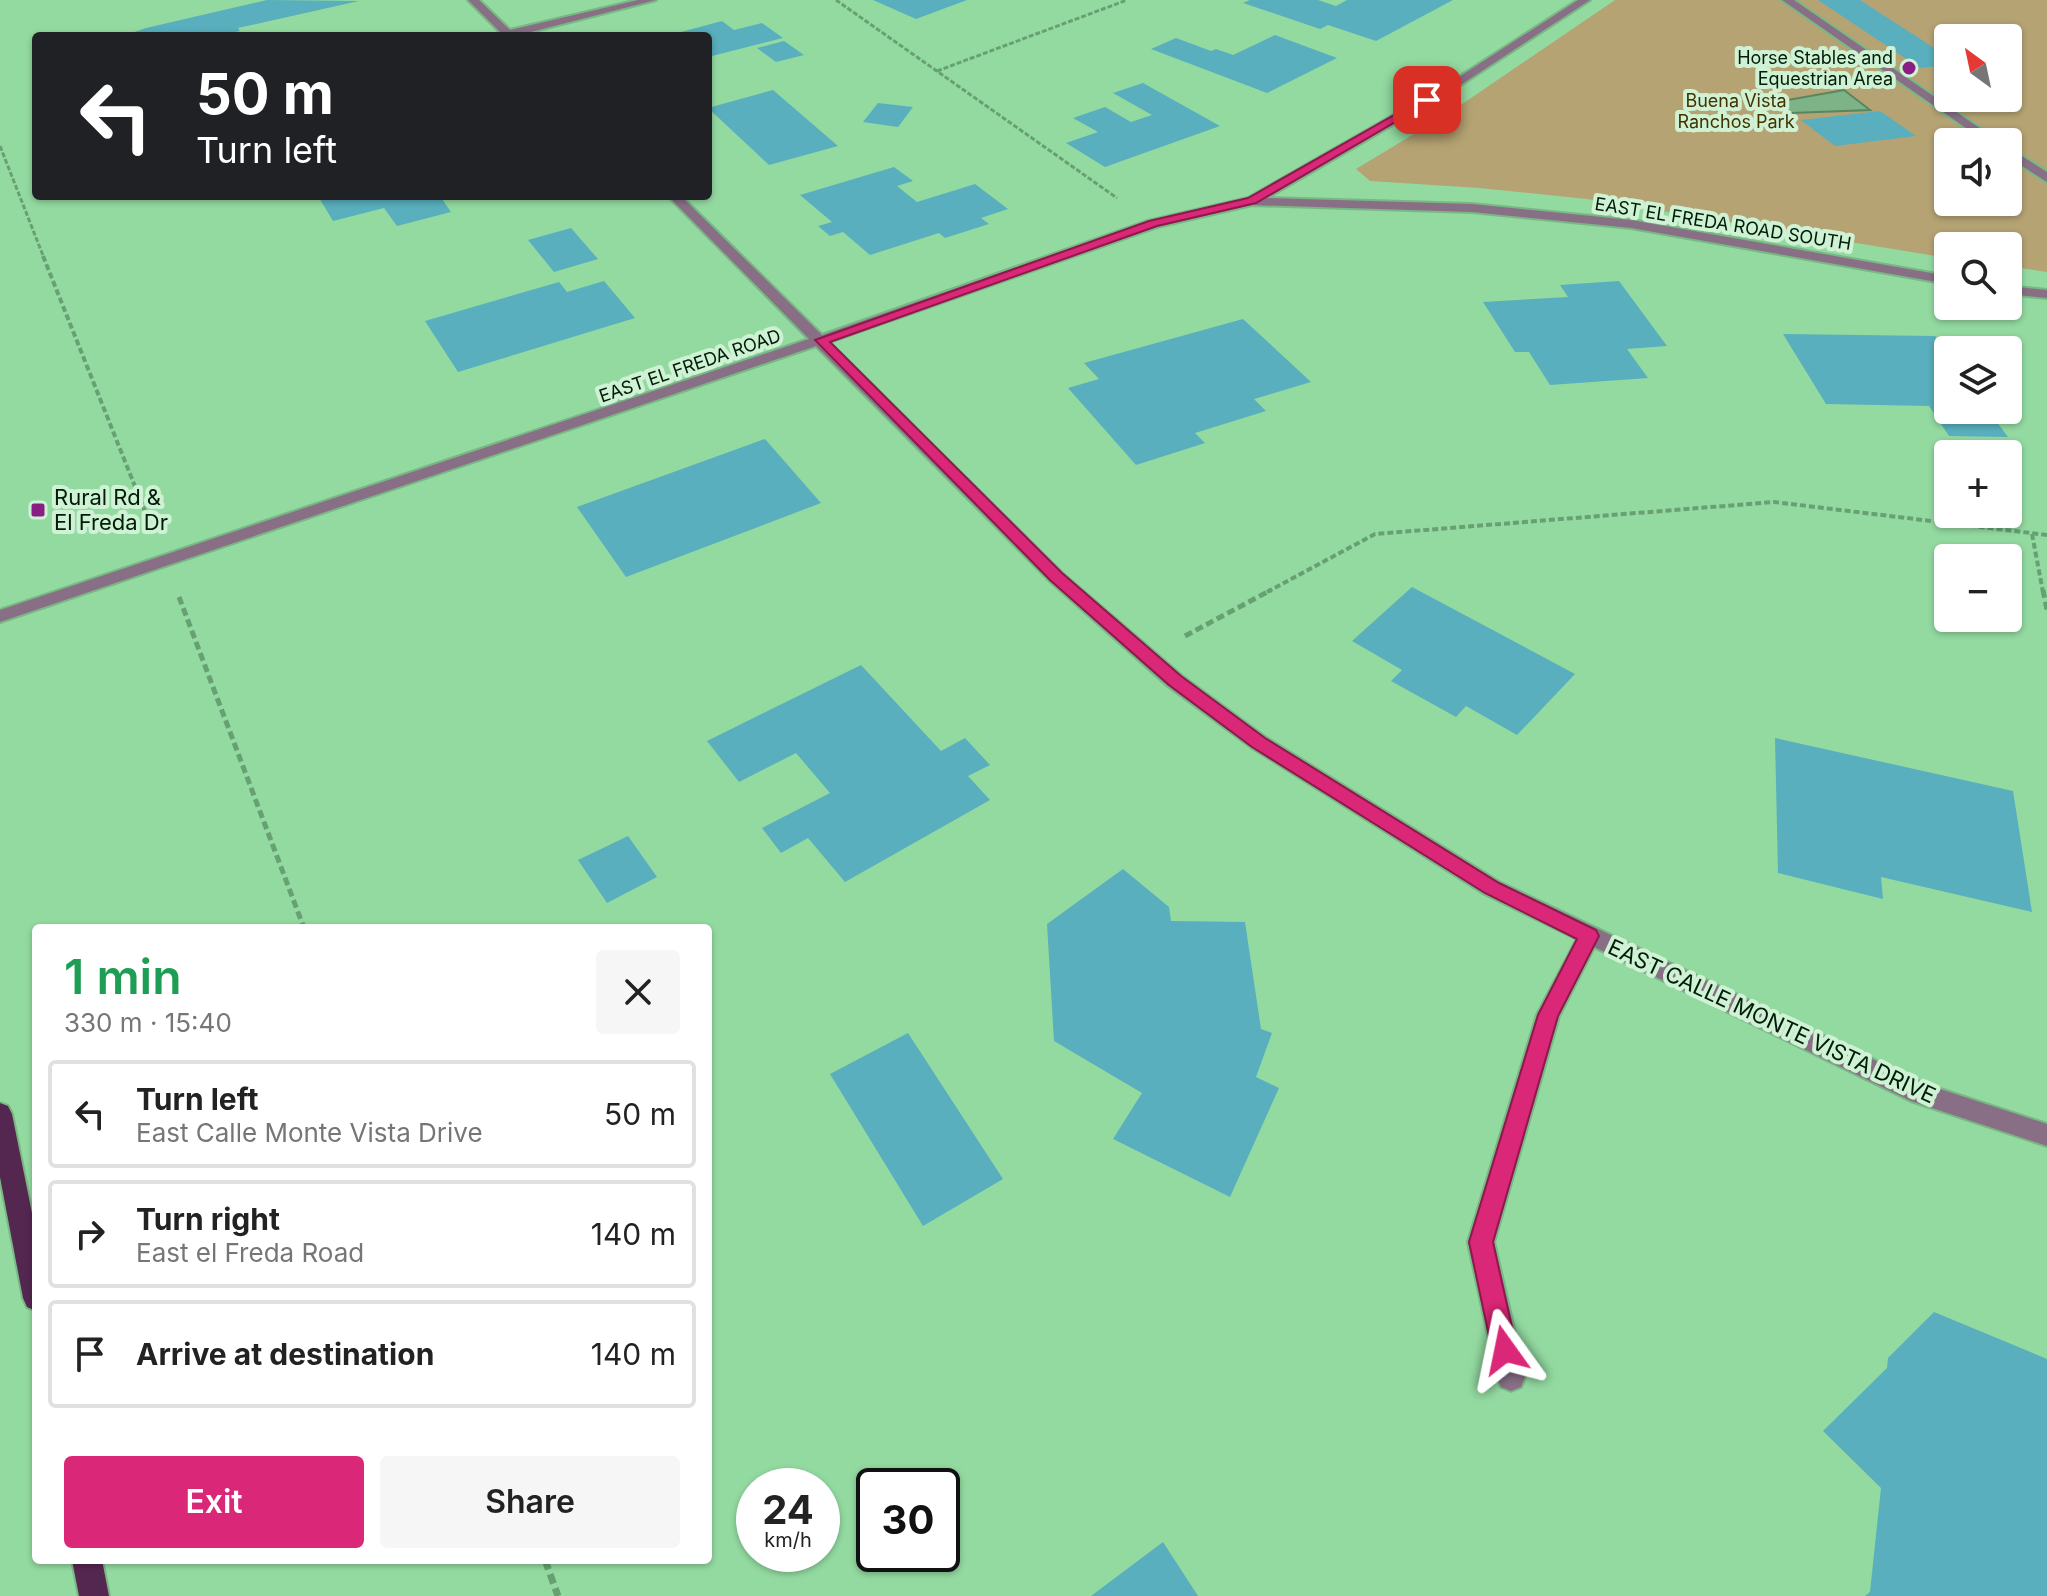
<!DOCTYPE html>
<meta charset="utf-8">
<style>
body{margin:0;font-family:Inter,sans-serif;background:#f6f6f6;color:#222;height:100vh;display:flex;flex-direction:column;font-size:30px;white-space:nowrap}
*{box-sizing:border-box;margin:0}
p{font-size:26px;color:#767676}
.icon{flex:none;width:44px;height:44px;fill:none;stroke:currentColor;stroke-width:2;stroke-linecap:round;stroke-linejoin:round}
.map{position:relative;flex:1;overflow:hidden}
.details{position:absolute;left:32px;top:924px;width:680px;height:640px;display:flex;flex-direction:column;background:#fff;border-radius:8px;box-shadow:0 2px 6px #0004}
.details>*{flex:none}
.guide{position:absolute;left:32px;top:32px;width:680px;height:168px;border-radius:8px;box-shadow:0 2px 6px #0004;background:#202124;color:#fff;overflow:hidden}
.needle{width:52px;rotate:327deg}
.controls{position:absolute;left:1934px;top:24px;display:grid;gap:16px}
.controls a{display:grid;place-items:center;width:88px;height:88px;border-radius:8px;background:#fff;box-shadow:0 2px 6px #0004;font-size:40px}
.speed{position:absolute;left:736px;top:1468px;display:flex;gap:16px;font-size:40px;font-weight:700;text-align:center}
.speed>*{display:grid;place-content:center;width:104px;height:104px;border-radius:50%;background:#fff;box-shadow:0 2px 6px #0004;line-height:1}
.speed small{font-size:20px;font-weight:400}
.speed .limit{border:4px solid #111;border-radius:12px;background:#fff;color:#111}
.pin{position:absolute;display:grid;place-items:center;width:68px;height:68px;color:#fff;margin:-34px;border-radius:16px;box-shadow:0 4px 12px #0006}
.me{position:absolute;width:88px;margin:-44px;rotate:348deg;stroke-linejoin:round;filter:drop-shadow(0 0 6px #0008)}
.turn{display:flex;align-items:center;gap:28px;height:168px;padding:0 32px;font-size:36px}
.turn .icon{width:104px;height:104px;stroke-width:2.5}
.turn b{display:block;font-size:56px;line-height:68px}
.round{display:grid;place-items:center;flex:none;width:84px;height:84px;border-radius:8px;background:#f6f6f6}
.head{display:flex;align-items:center;justify-content:space-between;height:136px;padding:0 32px}
h1{font-size:48px;font-weight:600;line-height:60px;color:#1e9e55}
.primary-button{display:flex;gap:16px;margin-top:auto;padding:16px 32px}
.primary-button a{flex:1;height:92px;border-radius:8px;background:#db2777;color:#fff;font-size:32px;font-weight:600;line-height:92px;text-align:center}
.primary-button a+a{background:#f6f6f6;color:#222}
ul{padding:0;list-style:none}
li{display:flex;align-items:center;gap:24px;height:108px;margin:0 16px 12px;padding:0 16px;border:4px solid #e0e0e0;border-radius:8px}
li div{flex:1}
li b{display:block;font-size:30px}
li em{font-style:normal}
.map>svg:first-child{display:block}
.green{fill:#b5a373;fill-rule:evenodd}
.water{fill:#7db387;stroke:#588661;stroke-width:2}
.building{fill:#59afbd}
.lines{fill:none;stroke-linecap:round;stroke-linejoin:round}
.minor-casing{stroke:#79b885;stroke-width:4}
.major-casing{stroke:#79b885;stroke-width:4}
.path-far3{stroke:#67a173;stroke-width:3;stroke-dasharray:5 2;stroke-linecap:butt}
.path-far2{stroke:#67a173;stroke-width:4;stroke-dasharray:6 3;stroke-linecap:butt}
.path-far1{stroke:#67a173;stroke-width:5;stroke-dasharray:8 4;stroke-linecap:butt}
.path{stroke:#67a173;stroke-width:7;stroke-dasharray:10 5;stroke-linecap:butt}
.minor{fill:#896f86;fill-rule:evenodd}
.major{fill:#542751;fill-rule:evenodd}
.route{fill:#db2777;stroke:#8e194d;stroke-width:2}
.poi-dot{fill:#891f85;stroke:#cff1d4;stroke-width:3}
.labels{text-anchor:middle;stroke-width:8;stroke-linejoin:round;paint-order:stroke}
.far-poi-label{font-size:18px;fill:#011d08;stroke:#cff1d4;text-anchor:end}
.far-park-label{font-size:18px;fill:#423200;stroke:#cff1d4}
.far-street-label{font-size:18px;fill:#011d08;stroke:#cff1d4}
.poi-label{font-size:22px;fill:#011d08;stroke:#cff1d4;text-anchor:start}
.street-label{font-size:22px;fill:#011d08;stroke:#cff1d4}
</style>
<div class="map">
<svg width="2047" height="1596" viewBox="0 0 2047 1596">
<rect width="100%" height="100%" fill="#93daa1"/>
<path class="green" d="M 1615,0 L 2047,0 L 2047,272 L 2008,266 L 2008,246 L 1948,246 L 1948,258 L 1587,199 L 1479,188 L 1370,181 L 1356,169 L 1452,111 ZM 1948,38 L 2008,38 L 2008,98 L 1948,98 ZM 1948,142 L 2008,142 L 2008,202 L 1948,202 Z"/>
<path class="water" d="M 1844,90 L 1870,110 L 1791,113 L 1776,102 Z"/>
<g class="building">
<path d="M 267,0 L 359,1 L 238,28 L 240,31 L 218,36 L 123,36 L 146,28 Z"/>
<path d="M 873,0 L 967,0 L 916,19 Z"/>
<path d="M 1250,0 L 1318,0 L 1336,6 L 1347,0 L 1453,0 L 1376,41 L 1328,25 L 1320,29 L 1243,3 Z"/>
<path d="M 1818,0 L 1860,0 L 1948,57 L 1948,65 L 1920,68 Z"/>
<path d="M 722,21 L 734,30 L 762,23 L 783,38 L 708,57 L 708,36 L 666,36 Z"/>
<path d="M 1275,35 L 1337,58 L 1267,93 L 1151,49 L 1176,38 L 1211,51 L 1216,49 L 1233,55 Z"/>
<path d="M 784,41 L 804,55 L 776,62 L 757,48 Z"/>
<path d="M 1143,83 L 1220,126 L 1105,167 L 1066,143 L 1098,132 L 1073,118 L 1105,107 L 1131,122 L 1152,115 L 1113,93 Z"/>
<path d="M 773,90 L 838,146 L 769,165 L 708,108 Z"/>
<path d="M 878,103 L 913,107 L 898,127 L 863,122 Z"/>
<path d="M 1880,111 L 1916,136 L 1835,146 L 1801,120 Z"/>
<path d="M 894,167 L 913,181 L 897,186 L 917,202 L 975,184 L 1008,209 L 981,218 L 989,224 L 945,238 L 939,233 L 870,255 L 843,232 L 830,236 L 818,226 L 832,222 L 800,195 Z"/>
<path d="M 318,196 L 440,196 L 451,212 L 397,226 L 384,208 L 333,221 Z"/>
<path d="M 571,228 L 598,259 L 554,272 L 528,240 Z"/>
<path d="M 604,281 L 635,318 L 458,372 L 425,321 L 559,282 L 567,292 Z"/>
<path d="M 1619,281 L 1667,346 L 1627,349 L 1648,378 L 1550,385 L 1529,352 L 1515,352 L 1483,302 L 1568,297 L 1560,285 Z"/>
<path d="M 1243,319 L 1311,382 L 1254,399 L 1266,411 L 1195,433 L 1205,443 L 1136,465 L 1068,388 L 1099,379 L 1084,363 Z"/>
<path d="M 1783,334 L 1935,336 L 1948,354 L 1948,410 L 1988,410 L 2008,437 L 1949,436 L 1929,406 L 1826,404 Z"/>
<path d="M 765,439 L 821,503 L 626,577 L 577,507 Z"/>
<path d="M 1412,587 L 1575,674 L 1517,735 L 1466,706 L 1456,717 L 1391,681 L 1402,670 L 1352,641 Z"/>
<path d="M 861,665 L 941,751 L 965,738 L 990,765 L 968,776 L 990,800 L 845,882 L 808,838 L 781,853 L 762,828 L 830,793 L 796,753 L 739,782 L 707,741 Z"/>
<path d="M 1775,738 L 2013,791 L 2032,912 L 1881,877 L 1883,899 L 1778,873 Z"/>
<path d="M 628,836 L 657,877 L 607,903 L 578,860 Z"/>
<path d="M 1123,869 L 1169,907 L 1171,921 L 1245,922 L 1261,1029 L 1272,1033 L 1256,1077 L 1279,1088 L 1230,1197 L 1113,1139 L 1142,1093 L 1054,1041 L 1047,924 Z"/>
<path d="M 908,1033 L 1003,1179 L 923,1226 L 830,1074 Z"/>
<path d="M 1934,1312 L 2047,1359 L 2047,1596 L 1865,1596 L 1870,1592 L 1881,1488 L 1823,1431 L 1887,1368 L 1888,1358 Z"/>
<path d="M 1163,1542 L 1198,1596 L 1091,1596 Z"/>
</g>
<g class="lines">
<g class="minor-casing">
<g id="minor">
<path d="M 468,0 L 479,0 L 510,30 L 638,0 L 656,0 L 515,36 L 504,36 Z"/>
<path d="M 1578,0 L 1590,0 L 1456,88 L 1267,198 L 1472,204 L 1631,220 L 1948,276 L 1948,284 L 1631,228 L 1472,212 L 1252,205 L 1157,227 L 829,342 L 1062,573 L 1182,676 L 1265,737 L 1499,882 L 1925,1084 L 2047,1124 L 2047,1146 L 1911,1101 L 1594,947 L 1559,1016 L 1494,1242 L 1525,1377 L 1521,1387 L 1511,1391 L 1501,1387 L 1497,1377 L 1468,1242 L 1537,1015 L 1577,939 L 1485,894 L 1251,747 L 1168,686 L 1050,581 L 816,346 L 0,622 L 0,610 L 809,339 L 668,196 L 681,196 L 822,335 L 1148,221 L 1248,198 L 1448,84 Z"/>
<path d="M 1782,0 L 1794,0 L 2000,142 L 1986,142 Z"/>
<path d="M 2008,147 L 2047,172 L 2047,182 L 2008,157 Z"/>
<path d="M 2008,286 L 2047,290 L 2047,298 L 2008,294 Z"/>
</g>
</g>
<g class="major-casing">
<g id="major">
<path d="M 0,1103 L 8,1106 L 12,1114 L 36,1233 L 36,1311 L 27,1307 L 23,1298 L 0,1177 Z"/>
<path d="M 72,1560 L 102,1560 L 109,1596 L 79,1596 Z"/>
</g>
</g>
<g class="path-far3">
<path d="M 836,0 L 1117,198"/>
<path d="M 937,71 L 1127,0"/>
<path d="M 0,146 L 44,258"/>
</g>
<g class="path-far2">
<path d="M 43,256 L 150,524"/>
<path d="M 2032,534 L 2043,592"/>
<path d="M 1267,592 L 1375,534 L 1774,502 L 2047,535"/>
</g>
<g class="path-far1">
<path d="M 2043,590 L 2047,610"/>
<path d="M 179,597 L 304,928"/>
<path d="M 1185,636 L 1271,590"/>
</g>
<path class="path" d="M 545,1560 L 558,1596"/>
<use href="#minor" class="minor"/>
<use href="#major" class="major"/>
</g>
<path class="route" d="M 1424,98 L 1433,100 L 1256,203 L 1157,226 L 830,342 L 1062,573 L 1181,676 L 1265,738 L 1499,883 L 1596,930 L 1599,936 L 1558,1016 L 1493,1242 L 1517,1350 L 1513,1359 L 1505,1363 L 1496,1359 L 1492,1350 L 1469,1242 L 1538,1015 L 1577,939 L 1485,893 L 1252,747 L 1169,685 L 1050,580 L 815,340 L 1149,221 L 1248,198 Z"/>
<g class="poi-dot">
<circle cx="1909" cy="68" r="8"/>
<rect x="30" y="502" width="16" height="16" rx="4"/>
</g>
<g class="labels">
<g class="far-poi-label">
<text x="1893" y="64">Horse Stables and<tspan x="1893" dy="21">Equestrian Area</tspan></text>
</g>
<g class="far-park-label">
<text x="1736" y="107">Buena Vista<tspan x="1736" dy="21">Ranchos Park</tspan></text>
</g>
<g class="far-street-label">
<text transform="translate(1723 224) rotate(9)" y="6">EAST EL FREDA ROAD SOUTH</text>
<text transform="translate(690 366) rotate(-19)" y="6">EAST EL FREDA ROAD</text>
</g>
<g class="poi-label">
<text x="54" y="505">Rural Rd &amp;<tspan x="54" dy="25">El Freda Dr</tspan></text>
</g>
<g class="street-label">
<text transform="translate(1772 1021) rotate(25)" y="8">EAST CALLE MONTE VISTA DRIVE</text>
</g>
</g>
</svg>
<div class="controls">
<a><svg class="needle" viewBox="-14 -14 28 28"><path d="M0-13l5 13h-10z" fill="#e53935"/><path d="M0 13l5-13h-10z" fill="#767676"/></svg></a>
<a><svg class="icon" aria-label="sound" viewBox="0 0 24 24"><path d="M4 9h4l5-4v14l-5-4H4zM17 9q2 3 0 6"/></svg></a>
<a><svg class="icon" aria-label="search" viewBox="0 0 24 24"><circle cx="10" cy="10" r="6"/><path d="M15 15l6 6"/></svg></a>
<a><svg class="icon" aria-label="layers" viewBox="0 0 24 24"><path d="M12 4l9 5-9 5-9-5zM3 14l9 5 9-5"/></svg></a>
<a>+</a>
<a>−</a>
</div>
<div class="speed"><div>24<small>km/h</small></div><div class="limit">30</div></div>
<div class="pin" style="left:1427px;top:100px;background:#d93025"><svg class="icon" aria-label="arrive" viewBox="0 0 24 24"><path d="M6 21V4h12l-3 4 3 4H6"/></svg></div>
<svg class="me" style="left:1505px;top:1350px" viewBox="-20 -20 40 40"><path d="M0-17L14 15 0 8-14 15z" fill="#db2777" stroke="#fff" stroke-width="4"/></svg>
<div class="guide">
<div class="turn"><svg class="icon" aria-label="left" viewBox="0 0 24 24"><path d="M17 20v-9H6M10 6l-5 5 5 5"/></svg><div><b>50 m</b>Turn left</div></div>
</div>
<section class="details">
<div class="head"><div><h1>1 min</h1><p>330 m · 15:40</p></div><a class="round"><svg class="icon" aria-label="close" viewBox="0 0 24 24"><path d="M6 6l12 12M18 6L6 18"/></svg></a></div>
<ul>
<li><svg class="icon" aria-label="left" viewBox="0 0 24 24"><path d="M17 20v-9H6M10 6l-5 5 5 5"/></svg><div><b>Turn left</b><p>East Calle Monte Vista Drive</p></div><em>50 m</em></li>
<li><svg class="icon" aria-label="right" viewBox="0 0 24 24"><path d="M7 20v-9h11M14 6l5 5-5 5"/></svg><div><b>Turn right</b><p>East el Freda Road</p></div><em>140 m</em></li>
<li><svg class="icon" aria-label="arrive" viewBox="0 0 24 24"><path d="M6 21V4h12l-3 4 3 4H6"/></svg><div><b>Arrive at destination</b></div><em>140 m</em></li>
</ul>
<div class="primary-button"><a>Exit</a><a>Share</a></div>
</section>
</div>
